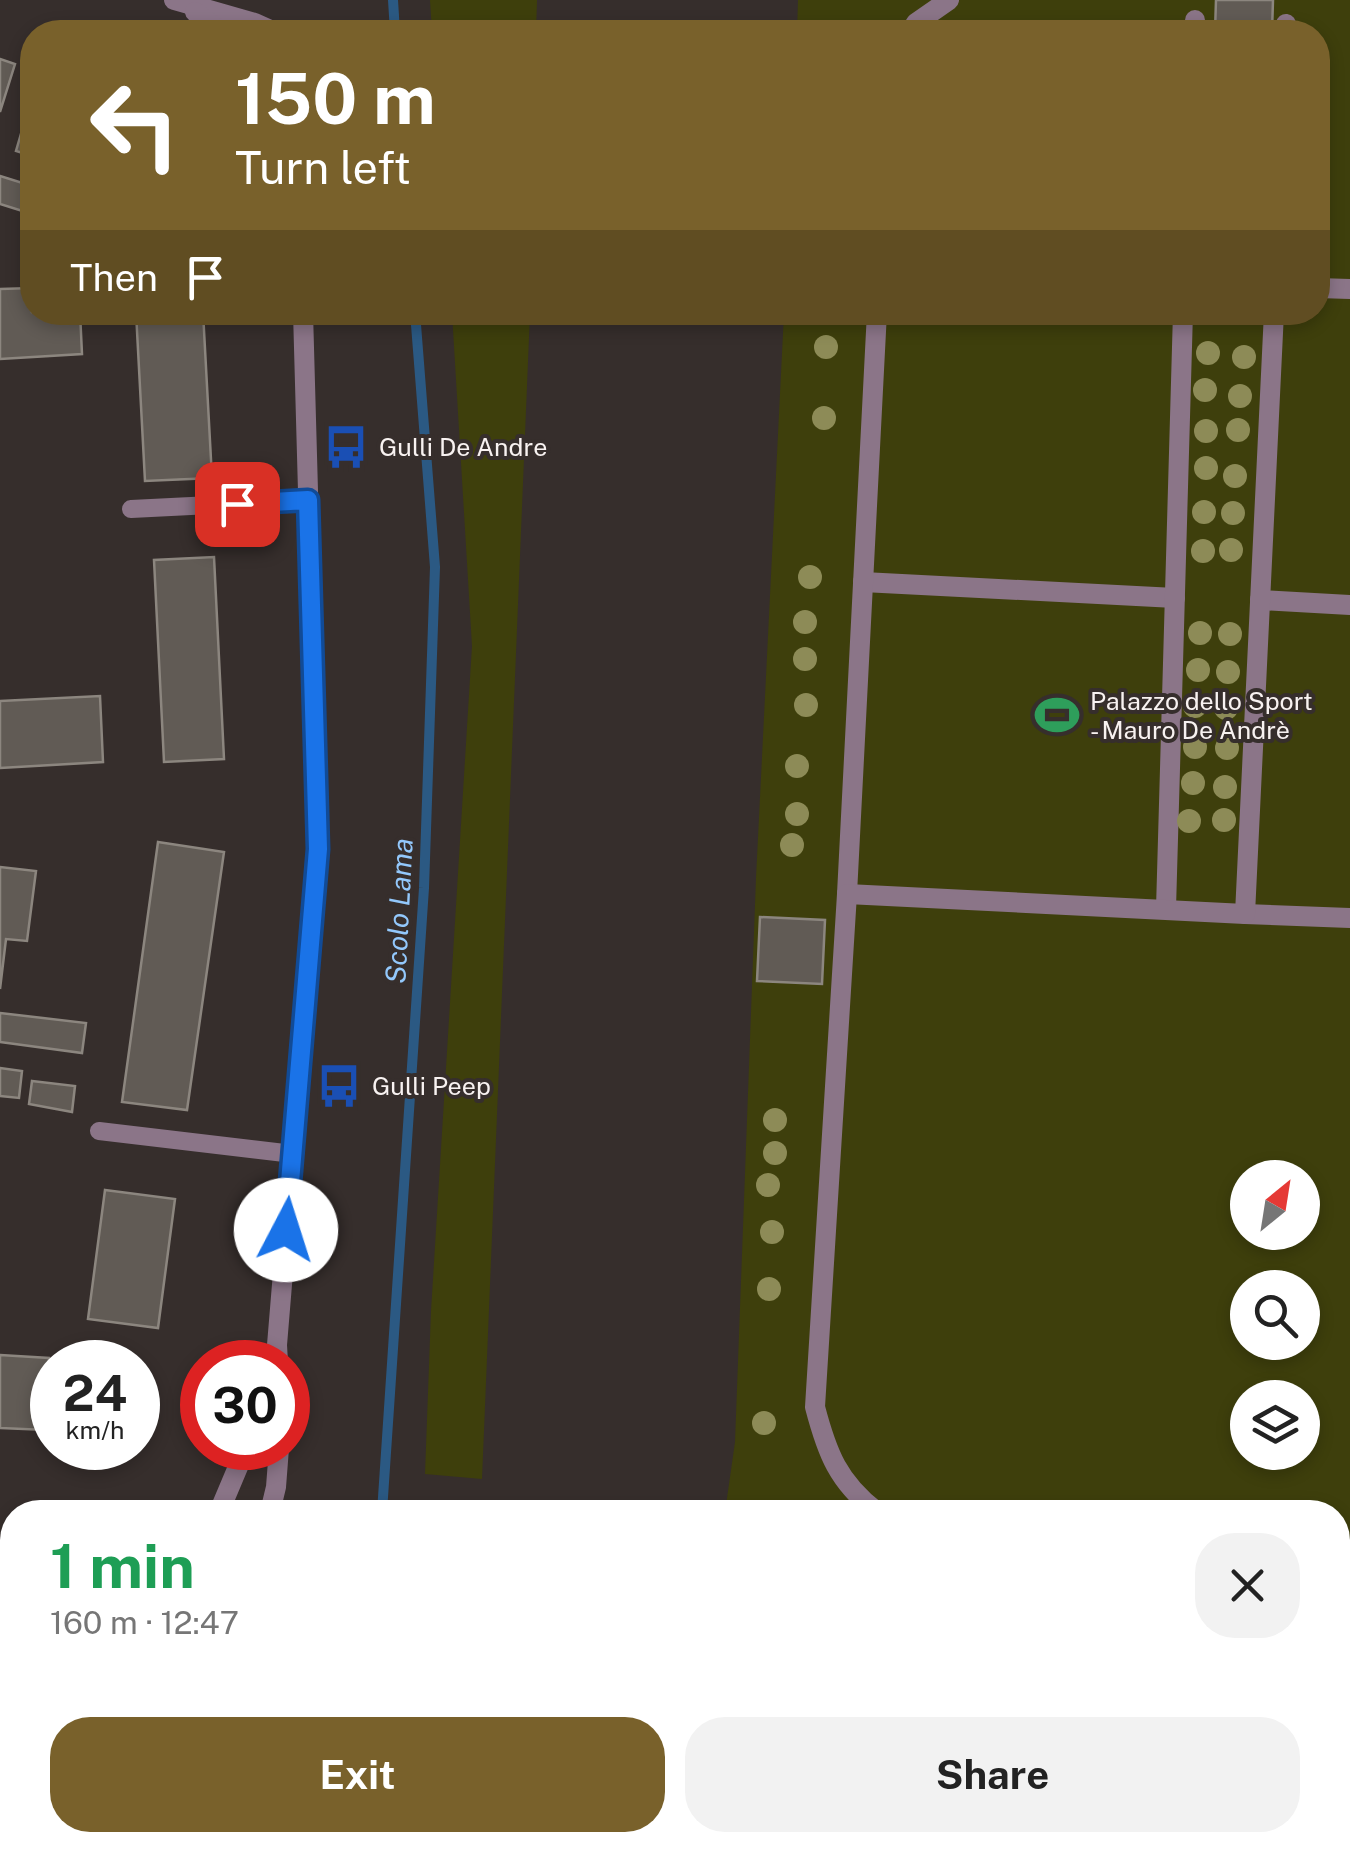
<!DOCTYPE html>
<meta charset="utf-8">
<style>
body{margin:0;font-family:"Public Sans",sans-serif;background:#f2f2f2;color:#222;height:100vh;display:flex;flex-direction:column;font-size:38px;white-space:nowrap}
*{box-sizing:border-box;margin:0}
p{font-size:32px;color:#767676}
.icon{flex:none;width:55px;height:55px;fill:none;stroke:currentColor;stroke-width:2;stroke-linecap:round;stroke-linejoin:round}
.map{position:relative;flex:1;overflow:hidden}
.side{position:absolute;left:0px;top:1500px;width:1350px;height:352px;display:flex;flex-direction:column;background:#fff;border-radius:40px 40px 0 0;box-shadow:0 5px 15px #0003}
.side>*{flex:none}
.banner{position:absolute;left:20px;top:20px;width:1310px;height:305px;border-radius:40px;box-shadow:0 5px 15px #0003;background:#79612b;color:#fff;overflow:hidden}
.needle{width:65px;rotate:30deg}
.fabs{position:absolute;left:1230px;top:1160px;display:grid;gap:20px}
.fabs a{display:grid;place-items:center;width:90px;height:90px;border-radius:50%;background:#fff;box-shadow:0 5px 15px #0003;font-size:50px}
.speed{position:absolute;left:30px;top:1340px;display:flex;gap:20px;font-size:50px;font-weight:700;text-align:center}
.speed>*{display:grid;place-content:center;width:130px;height:130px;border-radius:50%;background:#fff;box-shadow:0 5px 15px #0003;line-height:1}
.speed small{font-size:25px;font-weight:400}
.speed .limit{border:15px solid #d22;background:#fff;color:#111}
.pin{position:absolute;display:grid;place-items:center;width:85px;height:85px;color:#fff;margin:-42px;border-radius:20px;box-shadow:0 5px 15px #0006}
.me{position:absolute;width:110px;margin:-55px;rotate:5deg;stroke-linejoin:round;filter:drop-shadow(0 0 8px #0008)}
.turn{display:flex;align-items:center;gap:35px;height:210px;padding:0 50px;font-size:45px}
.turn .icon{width:130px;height:130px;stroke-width:2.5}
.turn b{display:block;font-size:70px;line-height:85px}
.then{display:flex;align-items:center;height:95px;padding:0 50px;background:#0003;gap:20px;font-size:38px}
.round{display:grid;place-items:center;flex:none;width:105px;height:105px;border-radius:40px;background:#f2f2f2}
.headline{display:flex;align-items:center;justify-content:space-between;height:170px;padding:0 50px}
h1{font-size:60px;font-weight:700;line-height:75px;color:#1e9e55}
.action{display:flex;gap:20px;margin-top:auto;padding:20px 50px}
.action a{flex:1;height:115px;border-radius:40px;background:#79612b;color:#fff;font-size:40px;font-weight:700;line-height:115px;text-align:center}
.action a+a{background:#f2f2f2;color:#222}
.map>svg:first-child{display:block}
.green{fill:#3e3f0c;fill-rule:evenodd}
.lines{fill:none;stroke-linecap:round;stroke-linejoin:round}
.stream{stroke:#2b5983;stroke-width:10}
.building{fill:#615b55;stroke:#8c867f;stroke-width:2.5}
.lane{stroke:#8b7588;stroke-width:18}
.street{stroke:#8b7588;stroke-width:20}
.secondary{stroke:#be9bb9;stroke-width:20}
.tree{fill:#8d8b57}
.route-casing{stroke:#114b97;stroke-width:25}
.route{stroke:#1a73e8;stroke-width:18}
.labels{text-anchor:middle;stroke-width:8;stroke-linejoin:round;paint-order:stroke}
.poi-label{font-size:25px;fill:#f8f2f1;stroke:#362e2c;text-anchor:start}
.water-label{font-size:28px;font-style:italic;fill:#93c8fc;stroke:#362e2c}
</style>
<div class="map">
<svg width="1350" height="1852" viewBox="0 0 1350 1852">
<rect width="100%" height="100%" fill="#362e2c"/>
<g class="green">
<path d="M 430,0 L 537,0 L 536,32 L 432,32 Z"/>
<path d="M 798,0 L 1350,0 L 1350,1784 L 1338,1785 L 1338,1512 L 725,1512 L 735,1442 L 756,878 L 784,313 L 1318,312 L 1318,32 L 797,32 ZM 1248,1178 L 1302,1178 L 1302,1232 L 1248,1232 ZM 1248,1288 L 1302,1288 L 1302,1342 L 1248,1342 ZM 1248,1398 L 1302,1398 L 1302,1452 L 1248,1452 Z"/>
<path d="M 452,313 L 530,313 L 482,1479 L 425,1474 L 431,1311 L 472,646 Z"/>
<rect x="596" y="1840" width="252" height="12"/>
</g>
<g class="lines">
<g class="stream">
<path d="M 393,0 L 395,32"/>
<path d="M 382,1512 L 424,888 L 435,567 L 415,312"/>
<path d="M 361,1852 L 362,1840"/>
</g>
</g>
<g class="building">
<path d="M 1216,0 L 1273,0 L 1272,32 L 1215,32 Z"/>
<path d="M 0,59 L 15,64 L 0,112 Z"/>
<path d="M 32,96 L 32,156 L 16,151 Z"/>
<path d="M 0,176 L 32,186 L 32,214 L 0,204 Z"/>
<path d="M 32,288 L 32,312 L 80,312 L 82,354 L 0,359 L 0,289 Z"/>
<path d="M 136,312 L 203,312 L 212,478 L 145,481 Z"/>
<path d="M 214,557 L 224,759 L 164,762 L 154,560 Z"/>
<path d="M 100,696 L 103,762 L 0,768 L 0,701 Z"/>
<path d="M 158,842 L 224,852 L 187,1110 L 122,1102 Z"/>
<path d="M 0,867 L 36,871 L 27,941 L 6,939 L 0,989 Z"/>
<path d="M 760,917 L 825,920 L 822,984 L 757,981 Z"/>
<path d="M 0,1013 L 86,1023 L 82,1053 L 0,1042 Z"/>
<path d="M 0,1068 L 22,1071 L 19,1098 L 0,1096 Z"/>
<path d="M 32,1081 L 75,1086 L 72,1112 L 29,1104 Z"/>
<path d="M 105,1190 L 175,1199 L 158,1328 L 88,1319 Z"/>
<path d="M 0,1355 L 49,1358 L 46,1430 L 0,1428 Z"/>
<path d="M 55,1840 L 85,1840 L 84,1852 L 54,1852 Z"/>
<path d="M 116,1840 L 162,1840 L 161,1852 L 115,1852 Z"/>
<path d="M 188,1840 L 231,1840 L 230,1852 L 187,1852 Z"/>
<path d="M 231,1840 L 252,1840 L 251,1852 L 230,1852 Z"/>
</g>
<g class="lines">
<g class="lane">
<path d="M 131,509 L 308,500"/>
<path d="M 99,1131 L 293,1154"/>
</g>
<g class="street">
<path d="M 174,0 L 255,23 L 275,32"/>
<path d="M 195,12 L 222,32"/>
<path d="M 910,32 L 916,23 L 949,0"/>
<path d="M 1195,32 L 1195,20"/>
<path d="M 1285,32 L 1286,24"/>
<path d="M 1318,288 L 1350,289"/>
<path d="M 863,582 L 1175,598"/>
<path d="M 1260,600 L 1350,605"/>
<path d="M 847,894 L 877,312"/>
<path d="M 1166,909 L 1183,312"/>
<path d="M 1245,914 L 1350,918"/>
<path d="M 278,1362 L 277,1345 L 318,849 L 303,312"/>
<path d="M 219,1512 L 246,1448"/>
<path d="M 270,1512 L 276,1487 L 279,1448"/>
<path d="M 877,1512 C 838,1482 827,1453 815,1407 L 847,894 L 1245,914 L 1274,312"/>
<path d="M 1338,1558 L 1350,1558"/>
<path d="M 0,1693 L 12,1686"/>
<path d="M 1150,1840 L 1174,1852"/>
</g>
<g class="secondary">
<path d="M 0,1742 L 12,1743"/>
<path d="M 1338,1810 L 1350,1809"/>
</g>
</g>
<g class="tree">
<circle cx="826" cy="347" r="12"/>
<circle cx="1208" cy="353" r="12"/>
<circle cx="1244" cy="357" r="12"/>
<circle cx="1205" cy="390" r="12"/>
<circle cx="1240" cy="396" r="12"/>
<circle cx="824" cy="418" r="12"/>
<circle cx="1238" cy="430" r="12"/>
<circle cx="1206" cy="431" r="12"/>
<circle cx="1206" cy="468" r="12"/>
<circle cx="1235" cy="476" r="12"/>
<circle cx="1204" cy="512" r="12"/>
<circle cx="1233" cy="513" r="12"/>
<circle cx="1231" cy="550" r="12"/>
<circle cx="1203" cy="551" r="12"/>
<circle cx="810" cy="577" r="12"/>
<circle cx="805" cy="622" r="12"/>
<circle cx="1200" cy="633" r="12"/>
<circle cx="1230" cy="634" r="12"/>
<circle cx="805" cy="659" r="12"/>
<circle cx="1198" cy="670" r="12"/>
<circle cx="1228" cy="672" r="12"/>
<circle cx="806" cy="705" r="12"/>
<circle cx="1195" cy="706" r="12"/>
<circle cx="1226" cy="708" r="12"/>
<circle cx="1195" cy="747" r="12"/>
<circle cx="1227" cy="748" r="12"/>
<circle cx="797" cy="766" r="12"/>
<circle cx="1193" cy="783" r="12"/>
<circle cx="1225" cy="787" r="12"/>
<circle cx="797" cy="814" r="12"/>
<circle cx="1224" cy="820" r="12"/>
<circle cx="1189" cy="821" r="12"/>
<circle cx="792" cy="845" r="12"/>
<circle cx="775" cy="1120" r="12"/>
<circle cx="775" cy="1153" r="12"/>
<circle cx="768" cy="1185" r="12"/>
<circle cx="772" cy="1232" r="12"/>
<circle cx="769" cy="1289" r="12"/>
<circle cx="764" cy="1423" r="12"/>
</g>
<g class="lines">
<g class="route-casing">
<path id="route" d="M 237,504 L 308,500 L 318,849 L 286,1230"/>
</g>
<use href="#route" class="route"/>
</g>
<defs>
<g id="bus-bare" transform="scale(3.45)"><path d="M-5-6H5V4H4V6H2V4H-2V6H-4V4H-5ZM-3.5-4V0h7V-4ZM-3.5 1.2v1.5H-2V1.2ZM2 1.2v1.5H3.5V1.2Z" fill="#1a4fb4" stroke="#362e2c" stroke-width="2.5" paint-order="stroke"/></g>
<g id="stadium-bare" transform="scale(3.45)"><path d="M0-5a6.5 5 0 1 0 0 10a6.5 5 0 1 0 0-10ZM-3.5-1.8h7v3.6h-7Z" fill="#2e9e5b" stroke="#362e2c" stroke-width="2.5" paint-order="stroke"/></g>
</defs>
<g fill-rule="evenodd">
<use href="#bus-bare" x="346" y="447"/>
<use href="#stadium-bare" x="1057" y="715"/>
<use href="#bus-bare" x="339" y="1086"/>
</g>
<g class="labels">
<g class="poi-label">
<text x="379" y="456">Gulli De Andre</text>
<text x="1090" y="710">Palazzo dello Sport<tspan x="1090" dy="29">- Mauro De Andrè</tspan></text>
<text x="372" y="1095">Gulli Peep</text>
</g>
<g class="water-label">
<text transform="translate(399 911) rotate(-87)" y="10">Scolo Lama</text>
</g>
</g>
</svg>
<div class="fabs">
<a><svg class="needle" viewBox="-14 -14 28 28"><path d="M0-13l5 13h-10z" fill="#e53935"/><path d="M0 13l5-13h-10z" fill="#767676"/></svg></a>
<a><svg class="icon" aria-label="search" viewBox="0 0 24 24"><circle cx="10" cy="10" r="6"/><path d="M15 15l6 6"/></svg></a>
<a><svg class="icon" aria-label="layers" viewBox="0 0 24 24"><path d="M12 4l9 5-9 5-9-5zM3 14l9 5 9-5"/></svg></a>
</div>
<div class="speed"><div>24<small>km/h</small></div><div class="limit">30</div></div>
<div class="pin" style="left:237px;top:504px;background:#d93025"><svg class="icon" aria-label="arrive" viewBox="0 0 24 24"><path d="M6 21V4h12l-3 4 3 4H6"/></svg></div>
<svg class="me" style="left:286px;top:1230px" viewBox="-20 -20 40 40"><circle r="19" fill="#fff"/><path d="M0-13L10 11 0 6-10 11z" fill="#1a73e8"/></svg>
<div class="banner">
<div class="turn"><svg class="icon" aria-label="left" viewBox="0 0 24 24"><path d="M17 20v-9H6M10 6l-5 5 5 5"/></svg><div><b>150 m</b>Turn left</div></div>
<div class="then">Then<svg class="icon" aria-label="arrive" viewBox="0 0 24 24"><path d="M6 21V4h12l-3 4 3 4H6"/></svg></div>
</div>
<section class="side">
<div class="headline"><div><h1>1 min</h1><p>160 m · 12:47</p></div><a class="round"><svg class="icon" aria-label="close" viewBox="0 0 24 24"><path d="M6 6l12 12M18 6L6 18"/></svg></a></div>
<div class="action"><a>Exit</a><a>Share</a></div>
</section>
</div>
